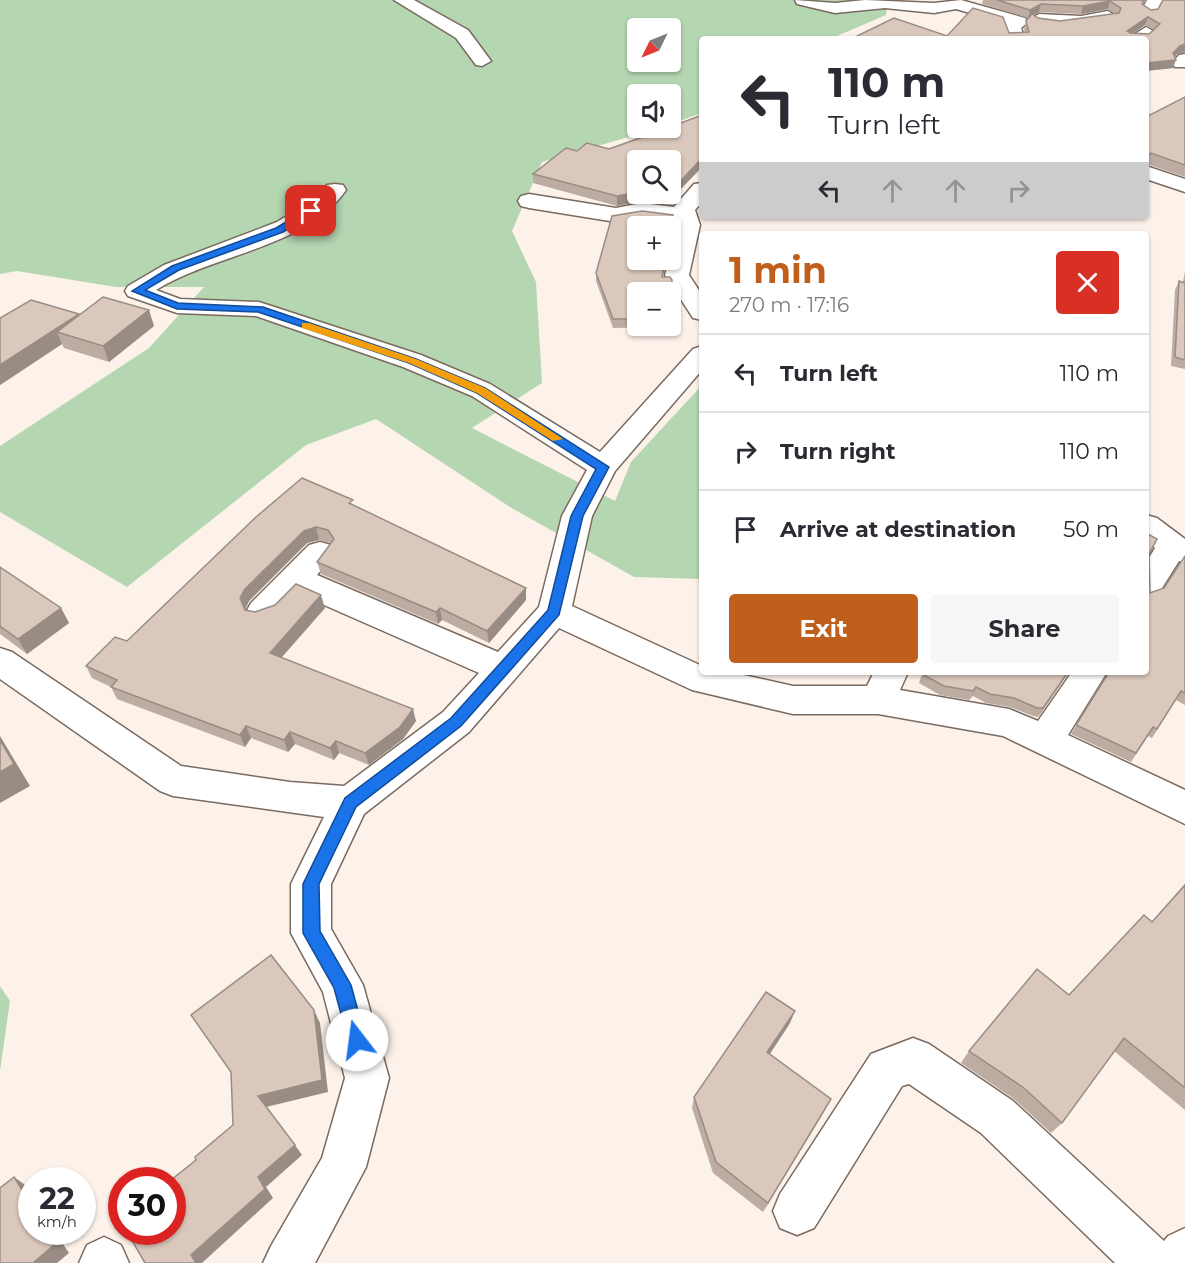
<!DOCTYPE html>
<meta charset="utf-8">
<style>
body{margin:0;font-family:Montserrat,sans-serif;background:#f7f7f7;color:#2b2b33;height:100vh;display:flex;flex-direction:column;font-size:22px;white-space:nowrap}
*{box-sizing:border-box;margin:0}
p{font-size:20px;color:#7c7c81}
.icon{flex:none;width:33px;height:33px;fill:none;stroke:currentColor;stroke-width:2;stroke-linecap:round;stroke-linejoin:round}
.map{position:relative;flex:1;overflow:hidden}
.details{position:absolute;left:699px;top:231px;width:450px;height:444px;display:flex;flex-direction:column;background:#fff;border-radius:6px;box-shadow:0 2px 4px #0004}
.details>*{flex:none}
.banner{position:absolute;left:699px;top:36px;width:450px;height:183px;border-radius:6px;box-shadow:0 2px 4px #0004;background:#fff;color:#2b2b33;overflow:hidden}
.needle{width:39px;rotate:227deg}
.tools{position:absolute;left:627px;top:18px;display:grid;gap:12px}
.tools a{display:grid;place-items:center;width:54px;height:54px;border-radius:6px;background:#fff;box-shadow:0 2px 4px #0004;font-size:30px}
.speed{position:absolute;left:18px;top:1167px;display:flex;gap:12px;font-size:30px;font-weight:700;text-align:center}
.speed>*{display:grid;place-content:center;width:78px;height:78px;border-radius:50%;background:#fff;box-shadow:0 2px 4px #0004;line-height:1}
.speed small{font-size:15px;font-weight:400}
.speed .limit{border:9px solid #d22;background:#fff;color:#111}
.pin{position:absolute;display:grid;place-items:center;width:51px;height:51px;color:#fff;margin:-26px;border-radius:12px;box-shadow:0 3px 9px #0006}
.me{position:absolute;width:66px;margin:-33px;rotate:345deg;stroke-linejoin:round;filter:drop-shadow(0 0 4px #0008)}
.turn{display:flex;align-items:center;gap:21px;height:126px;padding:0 30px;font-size:27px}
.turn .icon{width:78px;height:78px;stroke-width:2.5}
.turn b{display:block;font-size:42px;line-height:51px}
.lanes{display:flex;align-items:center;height:57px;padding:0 30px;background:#0003;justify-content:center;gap:30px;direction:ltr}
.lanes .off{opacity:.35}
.round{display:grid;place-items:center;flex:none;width:63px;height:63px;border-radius:6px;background:#f7f7f7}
.overview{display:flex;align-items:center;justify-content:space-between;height:102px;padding:0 30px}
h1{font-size:36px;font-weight:700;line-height:45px;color:#bf5f1b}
.primary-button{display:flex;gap:12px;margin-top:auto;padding:12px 30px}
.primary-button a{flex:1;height:69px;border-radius:6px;background:#bf5f1b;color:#fff;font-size:24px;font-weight:700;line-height:69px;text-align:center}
.primary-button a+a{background:#f7f7f7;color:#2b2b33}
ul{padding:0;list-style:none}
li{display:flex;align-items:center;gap:18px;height:78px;padding:0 30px;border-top:2px solid #e1e1e2}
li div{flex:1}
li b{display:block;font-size:22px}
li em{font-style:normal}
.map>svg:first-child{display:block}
.green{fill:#b4d6b1;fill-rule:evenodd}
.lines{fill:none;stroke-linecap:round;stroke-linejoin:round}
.minor-casing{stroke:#7a6a5f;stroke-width:3}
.minor{fill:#fff;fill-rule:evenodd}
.wall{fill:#bcaca2;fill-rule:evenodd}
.shaded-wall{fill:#998c84}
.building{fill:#dbc8bc;stroke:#998c84;stroke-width:1.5;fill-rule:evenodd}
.route{fill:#1a73e8;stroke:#114b97;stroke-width:1.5}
.slow{fill:#f59e0b}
</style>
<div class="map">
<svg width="1185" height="1263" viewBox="0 0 1185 1263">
<rect width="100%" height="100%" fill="#fdf2ea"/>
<g class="green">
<path d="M 0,0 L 888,0 L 886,15 L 830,39 L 702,39 L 702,113 L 671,124 L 670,94 L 638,94 L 638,128 L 660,128 L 542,162 L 512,231 L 536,282 L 542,383 L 472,428 L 615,501 L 631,462 L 702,385 L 702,579 L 634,577 L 510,507 L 376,419 L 306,445 L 127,587 L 0,512 L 0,446 L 149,348 L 204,287 L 116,287 L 17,271 L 0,274 ZM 638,28 L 670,28 L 670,62 L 638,62 Z"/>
<path d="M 0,986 L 10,1001 L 0,1071 Z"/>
</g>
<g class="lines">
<g class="minor-casing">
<g id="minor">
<path d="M 394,0 L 414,0 L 468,30 L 491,61 L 482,66 L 476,65 L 456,38 Z"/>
<path d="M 795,0 L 835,3 L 865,0 L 934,3 L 961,0 L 1025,18 L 1028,22 L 1021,28 L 1025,39 L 1007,39 L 1003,26 L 1005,23 L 956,9 L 934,13 L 885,8 L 835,13 L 797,4 Z"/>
<path d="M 1147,0 L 1163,0 L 1155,15 L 1149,16 L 1141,11 Z"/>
<path d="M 1108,11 L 1116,16 L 1114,20 C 1098,24 1041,33 1030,19 L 1039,14 L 1081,16 Z"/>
<path d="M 1146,27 L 1155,32 L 1146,40 L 1127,39 Z"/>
<path d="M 1185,54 L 1185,67 L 1175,67 L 1172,63 L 1179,55 Z"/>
<path d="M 1146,166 L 1185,179 L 1185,192 L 1146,179 Z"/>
<path d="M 702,183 L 702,202 L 695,210 L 700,225 L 689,275 L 702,295 L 702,320 L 693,318 L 665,275 L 678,225 L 676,221 L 642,217 L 616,222 L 529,208 L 521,206 L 518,201 L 521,196 L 529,194 L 616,208 L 642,203 L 674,207 L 694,184 Z"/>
<path d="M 335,184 L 343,185 L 346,190 C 306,248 213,254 156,290 L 180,299 L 259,302 L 421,355 L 490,384 L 600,452 L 693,349 L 702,346 L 702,370 L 615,471 L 592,516 L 572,606 L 702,666 L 702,672 L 730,672 L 793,686 L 867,686 L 874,672 L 908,672 L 900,690 L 1009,709 L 1038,721 L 1072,672 L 1107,672 L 1068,735 L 1185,790 L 1185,824 L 1003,736 L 878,714 L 793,714 L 692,690 L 559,628 L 469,732 L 364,814 L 331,884 L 331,929 L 363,985 L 389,1078 L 366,1167 L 315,1263 L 263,1263 L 271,1246 L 322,1158 L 345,1078 L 323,992 L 291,933 L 291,884 L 324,817 L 173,796 L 160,791 L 0,679 L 0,648 L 12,652 L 181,766 L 290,782 L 344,786 L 443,712 L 479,673 L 299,594 C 284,609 274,628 251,621 L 246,612 L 251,603 L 309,545 L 320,542 L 331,545 L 335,553 L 317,575 L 498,652 L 539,607 L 562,516 L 587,470 L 472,396 L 403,367 L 256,316 L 177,313 L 128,296 L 125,291 L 128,286 L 164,265 L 277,222 L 314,199 L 327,185 Z"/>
<path d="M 1146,515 L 1157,518 L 1185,539 L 1185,563 L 1179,561 L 1157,596 L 1146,600 L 1146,563 L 1155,548 L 1146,541 Z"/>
<path d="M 913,1038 L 929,1044 L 1013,1101 L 1164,1241 L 1168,1236 L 1185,1228 L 1185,1263 L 1115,1263 L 981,1133 L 909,1084 L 902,1086 L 814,1228 L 797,1235 L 780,1228 L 773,1211 L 780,1194 L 871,1054 Z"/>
<path d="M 104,1237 L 121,1245 L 129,1263 L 79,1263 L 87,1245 Z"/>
</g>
</g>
<use href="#minor" class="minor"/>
</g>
<g class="wall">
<path d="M 983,0 L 1146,0 L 1143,5 L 1151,10 L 1158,9 L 1185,0 L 1185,52 L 1177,54 L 1175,57 L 1173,68 L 1146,71 L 1146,39 L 947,36 L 1025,33 L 1024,29 L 1026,21 L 1028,18 L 982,4 ZM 1108,9 L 1115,14 L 1060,21 L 1038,18 L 1034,15 L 1039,12 L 1081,14 ZM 1145,25 L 1154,30 L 1149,34 L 1132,33 Z"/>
<path d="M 1185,97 L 1185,177 L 1147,164 L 1146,117 Z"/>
<path d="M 702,115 L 702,167 L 677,193 L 673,205 L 642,201 L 617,206 L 533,183 L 533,174 L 577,151 L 609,149 ZM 670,160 L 670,194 L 638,194 Z"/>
<path d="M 672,223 L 663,277 L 672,280 L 670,322 L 670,292 L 638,292 L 638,326 L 670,326 L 670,327 L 613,328 L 596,281 L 596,273 Z"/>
<path d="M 1185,271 L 1185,369 L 1171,366 L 1175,290 L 1179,281 L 1183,282 Z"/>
<path d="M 79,314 L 154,326 L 109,362 L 64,348 L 62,344 L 0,385 L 0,318 Z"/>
<path d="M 355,506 L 526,588 L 526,600 L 489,643 L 442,620 L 438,624 L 321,574 L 317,562 L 331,543 L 319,540 L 307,543 L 249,601 L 245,610 L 255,612 L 325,608 L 281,658 L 416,721 L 403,739 L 369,765 L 339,753 L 334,760 L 295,744 L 288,752 L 251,738 L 245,747 L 117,699 L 111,687 L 92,678 L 86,666 L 127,641 L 256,517 Z"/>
<path d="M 1149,554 L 1150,593 L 1164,588 L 1185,556 L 1185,705 L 1176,700 L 1152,738 L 1148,736 L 1131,762 L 1071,734 L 1109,673 L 1108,672 L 1146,672 Z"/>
<path d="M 0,567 L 61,608 L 69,623 L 27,654 L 0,634 Z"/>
<path d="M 1069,672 L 1038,717 L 1033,716 L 1010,707 L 986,703 L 973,696 L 969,700 L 940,695 L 919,683 L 922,674 Z"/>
<path d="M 1185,885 L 1185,1110 L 1114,1051 L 1062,1123 L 1051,1133 L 1014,1099 L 961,1063 L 969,1051 L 1069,995 L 1152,922 Z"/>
<path d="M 790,1023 L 770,1054 L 825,1110 L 763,1212 L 713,1173 L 692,1108 L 694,1097 Z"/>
</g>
<g class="shaded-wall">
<path d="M 1110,1 L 1108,9 L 1081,14 L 1083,6 Z"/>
<path d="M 1041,4 L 1039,12 L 1028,18 L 1030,10 Z"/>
<path d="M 1148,17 L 1145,25 L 1125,39 L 1127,31 Z"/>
<path d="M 1185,44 L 1185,52 L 1177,54 L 1171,61 L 1176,60 L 1173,68 L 1146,71 L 1146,63 L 1173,53 L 1180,46 Z"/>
<path d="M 702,158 L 702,167 L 677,193 L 673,205 L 674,195 L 678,184 Z"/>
<path d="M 638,192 L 638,194 L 643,194 L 642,201 L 617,206 L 617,196 Z"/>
<path d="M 149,310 L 154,326 L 109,362 L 103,346 Z"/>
<path d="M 79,314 L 73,337 L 57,332 L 62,344 L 0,385 L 0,365 Z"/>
<path d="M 316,527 L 319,540 L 307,543 L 249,601 L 244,611 L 240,598 L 245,589 L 304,531 Z"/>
<path d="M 526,588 L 526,600 L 489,643 L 487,631 Z"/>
<path d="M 321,595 L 325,608 L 274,666 L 270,653 Z"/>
<path d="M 61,608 L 69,623 L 27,654 L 18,639 Z"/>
<path d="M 440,608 L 442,620 L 438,624 L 436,612 Z"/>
<path d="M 1068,672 L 1069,672 L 1038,717 L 1043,708 Z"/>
<path d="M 413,709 L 416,721 L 403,739 L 369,765 L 365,753 Z"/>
<path d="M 246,726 L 251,738 L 245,747 L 240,735 Z"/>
<path d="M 290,732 L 295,744 L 288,752 L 284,740 Z"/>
<path d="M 0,736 L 30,786 L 0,803 Z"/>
<path d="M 336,741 L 339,753 L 334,760 L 330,748 Z"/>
<path d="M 314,1010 L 320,1023 L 328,1092 L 266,1107 L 258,1096 Z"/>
<path d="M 795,1011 L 790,1023 L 763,1064 L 767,1052 Z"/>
<path d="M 831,1099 L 825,1110 L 763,1212 L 768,1203 Z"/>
<path d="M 295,1145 L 302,1155 L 266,1187 L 273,1198 L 202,1263 L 196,1263 L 191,1255 L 258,1177 Z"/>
<path d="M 14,1177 L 28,1187 L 32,1193 L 32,1206 Z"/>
<path d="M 47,1232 L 55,1232 L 69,1253 L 57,1263 L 33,1263 Z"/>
</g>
<g class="building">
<path d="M 997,0 L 1144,0 L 1142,4 L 1151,10 L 1158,9 L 1163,0 L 1185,0 L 1185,44 L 1180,46 L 1173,53 L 1176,60 L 1146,63 L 1146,39 L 851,39 L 894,18 L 947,36 L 973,8 L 1003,17 L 1009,33 L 1029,32 L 1026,21 L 1032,14 L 1038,18 L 1060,21 L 1119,13 L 1121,8 L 1110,1 L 1083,6 L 1041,4 L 1030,10 ZM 1148,17 L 1160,24 L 1149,34 L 1130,33 L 1127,31 Z"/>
<path d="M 1185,97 L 1185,165 L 1151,153 L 1148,156 L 1148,163 L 1146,164 L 1146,117 Z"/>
<path d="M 702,115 L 702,158 L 678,184 L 674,195 L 658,194 L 670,194 L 670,160 L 638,160 L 638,192 L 617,196 L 533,174 L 566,148 L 577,151 L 587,143 L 609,149 L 668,128 L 670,128 L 670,127 Z"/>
<path d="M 642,211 L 673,215 L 670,228 L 670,226 L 638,226 L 638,260 L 665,260 L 662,277 L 670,277 L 672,280 L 671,319 L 670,292 L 638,292 L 638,319 L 613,319 L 596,273 L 612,216 Z"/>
<path d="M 1179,281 L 1185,283 L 1185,360 L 1175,357 Z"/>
<path d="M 103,297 L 149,310 L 103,346 L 57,332 Z"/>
<path d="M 31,300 L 79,314 L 0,365 L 0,318 Z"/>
<path d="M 302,478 L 353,500 L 349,503 L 526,588 L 487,631 L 440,608 L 436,612 L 317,562 L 334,539 L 328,530 L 316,527 L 304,531 L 245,589 L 240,598 L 245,610 L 255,612 L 275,605 L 296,584 L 321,595 L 270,653 L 413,709 L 400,727 L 365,753 L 336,741 L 330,748 L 290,732 L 284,740 L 246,726 L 240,735 L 111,687 L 117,680 L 86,666 L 115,637 L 127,641 L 256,517 Z"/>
<path d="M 1146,533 L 1157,539 L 1149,554 L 1150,593 L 1164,588 L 1185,556 L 1185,693 L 1181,691 L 1157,729 L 1153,727 L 1136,753 L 1076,725 L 1109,672 L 1146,672 Z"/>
<path d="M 0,567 L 61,608 L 18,639 L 0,626 Z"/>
<path d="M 923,672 L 1068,672 L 1043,708 L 1037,708 L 1014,698 L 990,694 L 976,687 L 973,691 L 944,686 L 922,674 Z"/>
<path d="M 0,740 L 14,764 L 0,772 Z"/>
<path d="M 1185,885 L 1185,1088 L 1124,1038 L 1062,1123 L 1024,1088 L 969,1051 L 1037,969 L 1069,995 L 1144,915 L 1152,922 Z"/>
<path d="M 271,955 L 314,1010 L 322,1080 L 258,1096 L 295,1145 L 258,1177 L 265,1189 L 191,1255 L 196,1263 L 145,1263 L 127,1232 L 172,1232 L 172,1180 L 171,1180 L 196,1160 L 195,1157 L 233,1125 L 231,1072 L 191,1015 Z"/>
<path d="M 766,992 L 795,1011 L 767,1052 L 831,1099 L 768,1203 L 716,1162 L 694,1097 Z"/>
<path d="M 14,1177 L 32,1206 L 32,1232 L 47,1232 L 55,1244 L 33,1263 L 0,1263 L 0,1188 Z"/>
</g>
<path class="route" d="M 308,209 L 315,211 L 283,232 L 179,270 L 145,290 L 178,303 L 263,307 L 416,359 L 485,388 L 609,467 L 583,516 L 559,615 L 461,726 L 356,807 L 319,884 L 320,931 L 351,985 L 366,1040 L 364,1047 L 357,1049 L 351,1047 L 348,1040 L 334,988 L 303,933 L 303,884 L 345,798 L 451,718 L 548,610 L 571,516 L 596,469 L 477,393 L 409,363 L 258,312 L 177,309 L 132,291 L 172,266 L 276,228 Z"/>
<path class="slow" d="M 302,323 L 309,323 L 416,359 L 485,388 L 563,439 L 553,441 L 477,393 L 409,363 L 302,328 Z"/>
</svg>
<div class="tools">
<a><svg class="needle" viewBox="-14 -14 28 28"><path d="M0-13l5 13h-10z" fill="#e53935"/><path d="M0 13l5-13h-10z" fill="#7c7c81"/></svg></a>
<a><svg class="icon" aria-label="sound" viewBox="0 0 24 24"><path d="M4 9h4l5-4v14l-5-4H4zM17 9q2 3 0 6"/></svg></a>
<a><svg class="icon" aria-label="search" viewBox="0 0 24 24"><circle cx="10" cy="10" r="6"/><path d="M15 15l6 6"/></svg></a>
<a>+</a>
<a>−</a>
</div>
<div class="speed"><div>22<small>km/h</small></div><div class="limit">30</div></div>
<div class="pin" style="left:311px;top:211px;background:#d93025"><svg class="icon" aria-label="arrive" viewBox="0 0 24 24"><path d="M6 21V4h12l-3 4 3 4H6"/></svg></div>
<svg class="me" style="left:357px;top:1040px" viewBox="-20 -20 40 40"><circle r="19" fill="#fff"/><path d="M0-13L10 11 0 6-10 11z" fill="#1a73e8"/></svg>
<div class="banner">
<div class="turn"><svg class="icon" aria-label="left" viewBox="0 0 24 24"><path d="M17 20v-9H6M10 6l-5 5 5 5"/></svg><div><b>110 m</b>Turn left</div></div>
<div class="lanes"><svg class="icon" aria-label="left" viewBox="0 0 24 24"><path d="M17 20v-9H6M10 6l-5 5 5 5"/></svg><svg class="icon off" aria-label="ahead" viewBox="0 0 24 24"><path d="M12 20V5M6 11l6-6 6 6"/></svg><svg class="icon off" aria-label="ahead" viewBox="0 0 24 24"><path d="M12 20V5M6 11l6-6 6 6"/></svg><svg class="icon off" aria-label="right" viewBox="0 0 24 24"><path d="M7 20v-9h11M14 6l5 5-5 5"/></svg></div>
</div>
<section class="details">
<div class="overview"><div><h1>1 min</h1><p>270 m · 17:16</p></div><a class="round" style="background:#d93025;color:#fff"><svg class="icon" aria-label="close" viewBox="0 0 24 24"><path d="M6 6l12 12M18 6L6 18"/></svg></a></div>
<ul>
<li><svg class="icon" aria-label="left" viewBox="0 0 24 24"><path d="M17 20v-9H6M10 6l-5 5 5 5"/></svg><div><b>Turn left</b></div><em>110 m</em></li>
<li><svg class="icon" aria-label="right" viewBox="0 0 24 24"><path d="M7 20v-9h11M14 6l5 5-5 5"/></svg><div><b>Turn right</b></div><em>110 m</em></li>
<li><svg class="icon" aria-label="arrive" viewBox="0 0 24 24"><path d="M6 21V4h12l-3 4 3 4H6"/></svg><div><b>Arrive at destination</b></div><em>50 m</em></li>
</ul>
<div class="primary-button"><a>Exit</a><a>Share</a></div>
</section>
</div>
